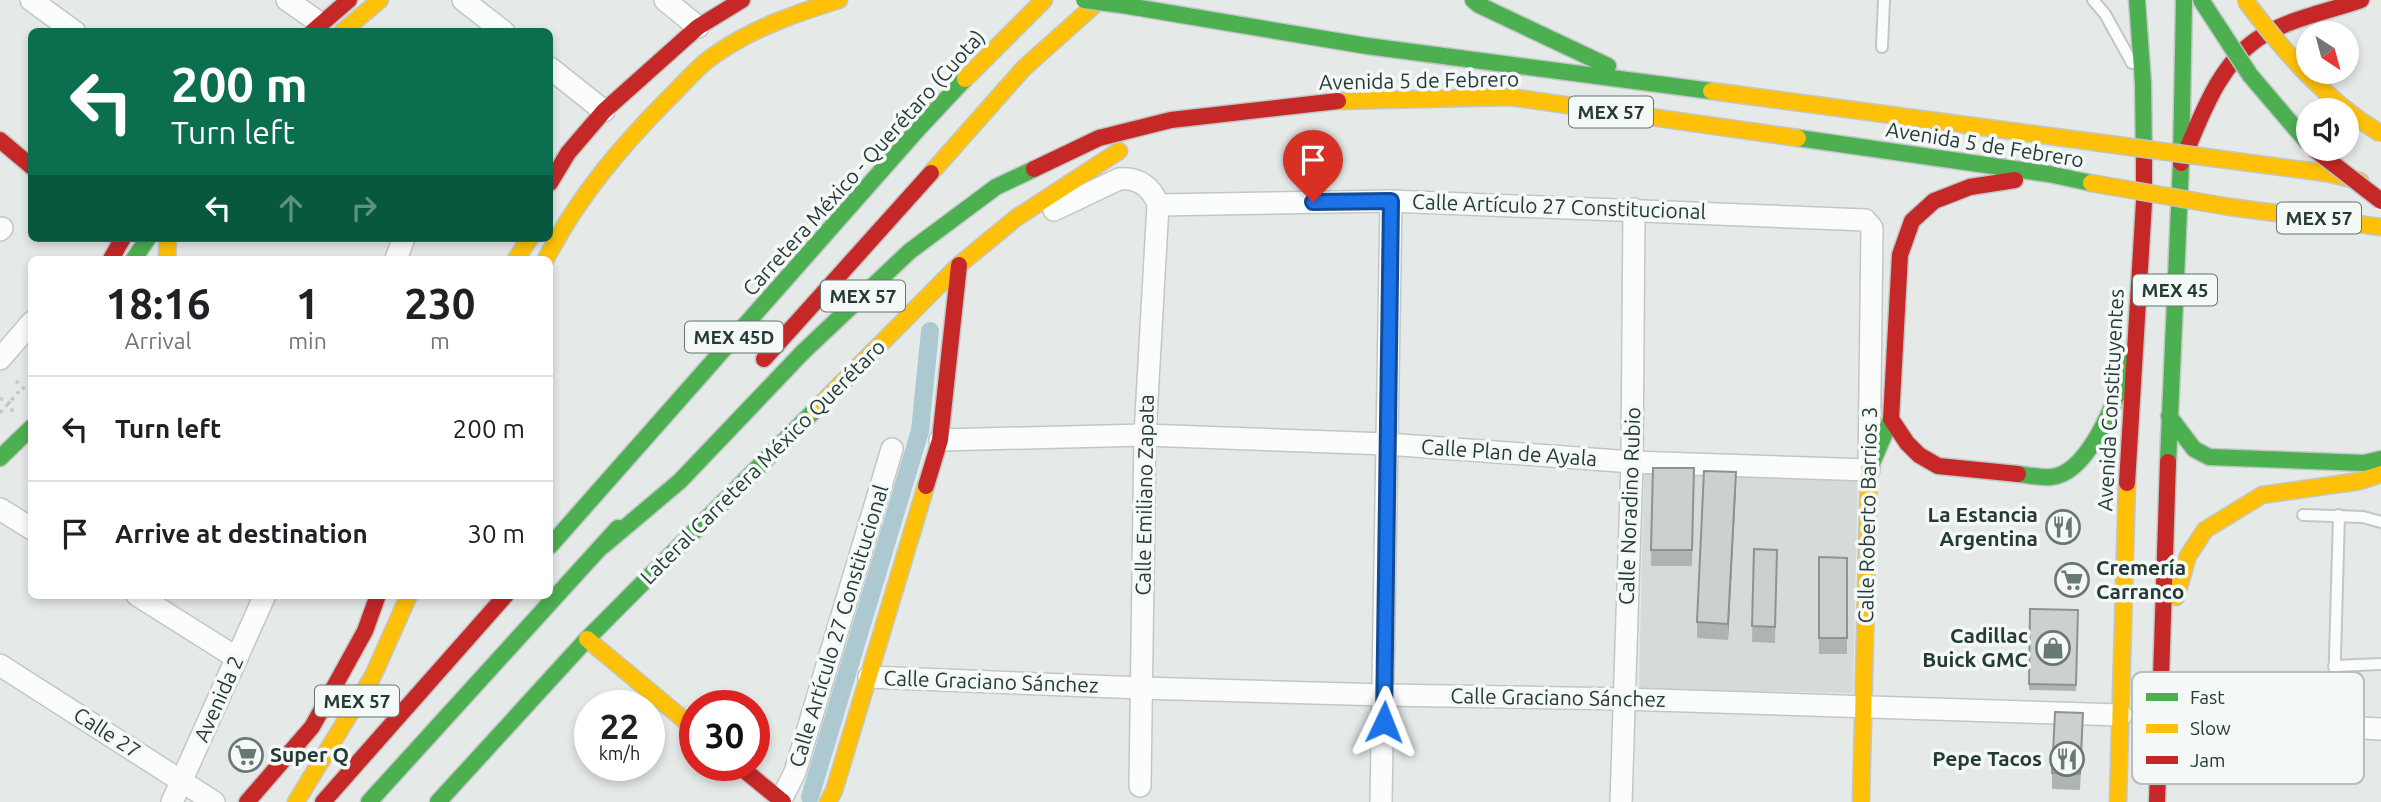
<!DOCTYPE html>
<meta charset="utf-8">
<style>
body{margin:0;font-family:Ubuntu,sans-serif;background:#f6f6f6;color:#202124;height:100vh;display:flex;flex-direction:column;font-size:26px;white-space:nowrap}
*{box-sizing:border-box;margin:0}
p{font-size:23px;color:#757577}
.icon{flex:none;width:38px;height:38px;fill:none;stroke:currentColor;stroke-width:2;stroke-linecap:round;stroke-linejoin:round}
.map{position:relative;flex:1;overflow:hidden}
.details{position:absolute;left:28px;top:256px;width:525px;height:343px;display:flex;flex-direction:column;background:#fff;border-radius:10px;box-shadow:0 4px 10px #0003}
.details>*{flex:none}
.guide{position:absolute;left:28px;top:28px;width:525px;height:214px;border-radius:10px;box-shadow:0 4px 10px #0003;background:#0b6e4f;color:#fff;overflow:hidden}
.needle{width:46px;rotate:144deg}
.tools{position:absolute;left:2296px;top:21px;display:grid;gap:14px}
.tools a{display:grid;place-items:center;width:63px;height:63px;border-radius:50%;background:#fff;box-shadow:0 4px 10px #0003;font-size:35px}
.speed{position:absolute;left:574px;top:690px;display:flex;gap:14px;font-size:35px;font-weight:700;text-align:center}
.speed>*{display:grid;place-content:center;width:91px;height:91px;border-radius:50%;background:#fff;box-shadow:0 4px 10px #0003;line-height:1}
.speed small{font-size:18px;font-weight:400}
.speed .limit{border:10px solid #d22;background:#fff;color:#111}
.pin{position:absolute;display:grid;place-items:center;width:60px;height:60px;color:#fff;margin:-72px -30px;border-radius:50% 50% 50% 0;rotate:-45deg;box-shadow:0 0 7px #0007}
.pin .icon{rotate:45deg}
.me{position:absolute;width:77px;margin:-38px;rotate:2deg;stroke-linejoin:round;filter:drop-shadow(0 0 5px #0008)}
.turn{display:flex;align-items:center;gap:24px;height:147px;padding:0 28px;font-size:32px}
.turn .icon{width:91px;height:91px;stroke-width:2.5}
.turn b{display:block;font-size:49px;line-height:60px}
.lanes{display:flex;align-items:center;height:66px;padding:0 28px;background:#0003;justify-content:center;gap:35px;direction:ltr}
.lanes .off{opacity:.35}
.eta{display:flex;justify-content:space-evenly;align-items:center;height:119px;text-align:center}
.eta b{font-size:42px;font-weight:600;line-height:49px}
ul{padding:0;list-style:none}
li{display:flex;align-items:center;gap:21px;height:105px;padding:0 28px;border-top:2px solid #e0e0e0}
li div{flex:1}
li b{display:block;font-size:26px}
li em{font-style:normal}
.map>svg:first-child{display:block}
.built{fill:#d4dbd8}
.lines{fill:none;stroke-linecap:round;stroke-linejoin:round}
.canal{stroke:#acc9d2;stroke-width:18}
.lane-casing{stroke:#c2c7c5;stroke-width:14}
.street-casing{stroke:#c2c7c5;stroke-width:24}
.fast-casing{stroke:#c1c7c5;stroke-width:19}
.slow-casing{stroke:#c1c7c5;stroke-width:19}
.jam-casing{stroke:#c1c7c5;stroke-width:19}
.path{stroke:#c2c9c7;stroke-width:3.5;stroke-dasharray:3.5 5;stroke-linecap:butt}
.lane{stroke:#fbfcfc;stroke-width:10}
.street{stroke:#fbfcfc;stroke-width:21}
.fast{stroke:#4caf50;stroke-width:16}
.slow{stroke:#ffc107;stroke-width:16}
.jam{stroke:#c62828;stroke-width:16}
.fast-bridge-casing{stroke:#bdc5c4;stroke-width:19;stroke-linecap:butt}
.slow-bridge-casing{stroke:#bdc5c4;stroke-width:19;stroke-linecap:butt}
.jam-bridge-casing{stroke:#bdc5c4;stroke-width:19;stroke-linecap:butt}
.fast-bridge{stroke:#4caf50;stroke-width:16}
.slow-bridge{stroke:#ffc107;stroke-width:16}
.jam-bridge{stroke:#c62828;stroke-width:16}
.wall{fill:#afb4b2}
.shaded-wall{fill:#8f9291}
.building{fill:#ccd1cf;stroke:#8f9291;stroke-width:2}
.route-casing{stroke:#114b97;stroke-width:18}
.route{stroke:#1a73e8;stroke-width:12}
.labels{text-anchor:middle;stroke-width:7;stroke-linejoin:round;paint-order:stroke}
.shield{fill:#f4f8f6;stroke:#637470;stroke-width:2}
.shield-label{font-size:19px;font-weight:bold;fill:#253b37}
.street-label{font-size:21px;fill:#253b37;stroke:#f4f8f6}
.poi-label{font-size:21px;font-weight:bold;fill:#253b37;stroke:#f4f8f6;text-anchor:end}
.key{fill:#f4f8f6;stroke:#b6bfbd;stroke-width:2}
.key-label{font-size:19px;fill:#253b37}
</style>
<div class="map">
<svg width="2381" height="802" viewBox="0 0 2381 802">
<rect width="100%" height="100%" fill="#e5eae8"/>
<path class="built" d="M 1644,470 L 1858,474 L 1853,693 L 1639,689 Z"/>
<g class="lines">
<path class="canal" d="M 810,797 L 920,431 L 930,331"/>
<g class="lane-casing">
<g id="lane">
<path d="M 2093,0 L 2105,14 L 2132,63"/>
<path d="M 1882,47 L 1884,0"/>
<path d="M 2303,515 L 2363,517 L 2381,522"/>
<path d="M 2334,666 L 2381,664"/>
<path d="M 2333,727 L 2339,515"/>
</g>
</g>
<g class="street-casing">
<g id="street">
<path d="M 31,0 L 75,32"/>
<path d="M 287,0 L 320,23"/>
<path d="M 463,0 L 504,32"/>
<path d="M 665,0 L 698,27"/>
<path d="M 550,68 L 604,111"/>
<path d="M 1054,210 L 1119,179 C 1138,177 1152,187 1158,205 L 1145,435 L 1140,786"/>
<path d="M 0,230 L 2,228"/>
<path d="M 396,259 L 404,238"/>
<path d="M 0,359 L 32,322"/>
<path d="M 940,440 L 1145,435 L 1387,444 L 1632,462 L 1869,470 L 1872,228 L 1865,220 L 1391,201 L 1158,205"/>
<path d="M 0,509 L 32,529"/>
<path d="M 137,595 L 237,658"/>
<path d="M 0,665 L 214,802"/>
<path d="M 869,677 L 1142,688 L 1384,695 L 1624,699 L 2121,715"/>
<path d="M 2160,718 L 2381,729"/>
<path d="M 172,802 L 265,595"/>
<path d="M 780,802 L 795,772 L 892,449"/>
<path d="M 1381,802 L 1391,201"/>
<path d="M 1621,802 L 1632,462 L 1634,209"/>
</g>
</g>
<g class="fast-casing">
<g id="fast">
<path d="M 1473,0 L 1479,5 L 1608,66"/>
<path d="M 2137,0 L 2143,83 L 2144,161"/>
<path d="M 1122,5 L 1367,46 L 1711,91"/>
<path d="M 1798,138 L 2049,174 L 2091,183"/>
<path d="M 134,259 L 148,238"/>
<path d="M 2169,416 L 2194,449 L 2209,457 L 2364,463 L 2381,459"/>
<path d="M 0,458 L 32,427"/>
<path d="M 2168,462 L 2181,163 L 2184,0"/>
<path d="M 1869,470 L 1891,419"/>
<path d="M 2018,474 C 2028,475 2040,478 2051,477 C 2092,474 2120,387 2134,354"/>
<path d="M 550,546 L 919,128 L 965,79"/>
<path d="M 603,546 L 680,481 L 803,352 L 910,251 L 996,187 L 1034,169"/>
<path d="M 369,802 L 618,528"/>
<path d="M 438,802 L 587,639 L 815,410"/>
</g>
</g>
<g class="slow-casing">
<g id="slow">
<path d="M 342,32 L 380,0"/>
<path d="M 965,79 L 1044,0"/>
<path d="M 1711,91 L 2094,142"/>
<path d="M 1338,101 L 1510,97 L 1798,138"/>
<path d="M 2220,159 L 2326,173 L 2360,181"/>
<path d="M 931,173 L 1024,68 L 1100,0"/>
<path d="M 2230,207 L 2381,227"/>
<path d="M 167,259 L 168,238"/>
<path d="M 516,259 L 530,238"/>
<path d="M 546,259 C 578,196 624,143 673,94 C 687,80 700,64 716,54 C 753,28 797,13 839,0"/>
<path d="M 959,265 L 1016,218 L 1119,151"/>
<path d="M 815,410 L 959,265"/>
<path d="M 2176,597 L 2188,556 L 2205,530 L 2262,495 L 2360,481 L 2381,474"/>
<path d="M 587,639 L 695,729"/>
<path d="M 296,802 L 373,676 L 409,595"/>
<path d="M 828,802 L 834,791 L 926,486"/>
<path d="M 1861,802 L 1869,470"/>
<path d="M 2118,802 L 2127,483"/>
</g>
</g>
<g class="jam-casing">
<g id="jam">
<path d="M 312,32 L 349,0"/>
<path d="M 0,140 L 32,167"/>
<path d="M 2181,163 C 2200,121 2216,68 2256,40 C 2286,19 2327,12 2361,0"/>
<path d="M 1034,169 L 1099,138 L 1171,120 L 1338,101"/>
<path d="M 2015,180 L 1970,187 L 1934,201 L 1912,221 L 1900,255 L 1891,419 L 1907,443 L 1919,455 L 1938,466 L 2018,474"/>
<path d="M 550,183 L 568,153 L 604,111 L 698,27 L 742,0"/>
<path d="M 111,259 L 123,238"/>
<path d="M 764,359 L 931,173"/>
<path d="M 2127,483 L 2144,202 L 2144,161"/>
<path d="M 926,486 L 940,440 L 959,265"/>
<path d="M 738,765 L 783,802"/>
<path d="M 247,802 L 312,727 L 365,631 L 378,595"/>
<path d="M 323,802 L 506,595"/>
<path d="M 2157,802 L 2168,462"/>
</g>
</g>
<g class="path">
<path d="M 16,381 L 32,396"/>
<path d="M 0,398 L 11,404 L 13,415"/>
<path d="M 0,413 L 22,388"/>
</g>
<use href="#lane" class="lane"/>
<use href="#street" class="street"/>
<use href="#fast" class="fast"/>
<use href="#slow" class="slow"/>
<use href="#jam" class="jam"/>
<g class="fast-bridge-casing">
<g id="fast-bridge">
<path d="M 1084,0 L 1122,5"/>
<path d="M 2201,0 L 2250,75 L 2308,143"/>
</g>
</g>
<g class="slow-bridge-casing">
<g id="slow-bridge">
<path d="M 2245,0 C 2284,52 2325,100 2381,134"/>
<path d="M 2094,142 L 2220,159"/>
<path d="M 2091,183 L 2230,207"/>
</g>
</g>
<g class="jam-bridge-casing">
<path id="jam-bridge" d="M 2314,149 L 2381,201"/>
</g>
<use href="#fast-bridge" class="fast-bridge"/>
<use href="#slow-bridge" class="slow-bridge"/>
<use href="#jam-bridge" class="jam-bridge"/>
</g>
<g class="wall">
<path d="M 1653,468 L 1694,468 L 1692,566 L 1651,566 Z"/>
<path d="M 1736,488 L 1728,640 L 1697,638 L 1697,622 Z"/>
<path d="M 1754,549 L 1777,550 L 1775,643 L 1752,642 Z"/>
<path d="M 1819,557 L 1847,558 L 1847,654 L 1819,654 Z"/>
<path d="M 2030,609 L 2078,610 L 2076,691 L 2029,690 Z"/>
<path d="M 2083,729 L 2080,790 L 2052,789 L 2052,773 Z"/>
</g>
<path class="shaded-wall" d="M 1736,472 L 1736,488 L 1728,640 L 1728,624 Z"/>
<g class="building">
<path d="M 1653,468 L 1694,468 L 1692,550 L 1651,550 Z"/>
<path d="M 1704,471 L 1736,472 L 1728,624 L 1697,622 Z"/>
<path d="M 1754,549 L 1777,550 L 1775,627 L 1752,626 Z"/>
<path d="M 1819,557 L 1847,558 L 1847,638 L 1819,638 Z"/>
<path d="M 2030,609 L 2078,610 L 2076,685 L 2029,684 Z"/>
<path d="M 2055,712 L 2083,713 L 2080,774 L 2052,773 Z"/>
</g>
<g class="lines">
<g class="route-casing">
<path id="route" d="M 1313,202 L 1391,201 L 1384,722"/>
</g>
<use href="#route" class="route"/>
</g>
<defs>
<g id="restaurant-ring" transform="scale(1.75)"><circle r="9.5" fill="#f4f8f6" stroke="#687875" stroke-width="1.5"/><path d="M-5-6h1v4h1v-4h1v4h1v-4h1v5L-1.5 .5V6h-2V.5L-5-1ZM5-6V6H3V1.5H1.5Q1.5-4 5-6Z" fill="#687875"/></g>
<g id="supermarket-ring" transform="scale(1.75)"><circle r="9.5" fill="#f4f8f6" stroke="#687875" stroke-width="1.5"/><path d="M-6-5.5h2.5l.6 2H6L4.5 2H-2.5L-4.4-4H-6ZM-1.5 3.2a1.3 1.3 0 1 0 .1 0ZM3 3.2a1.3 1.3 0 1 0 .1 0Z" fill="#687875"/></g>
<g id="shop-ring" transform="scale(1.75)"><circle r="9.5" fill="#f4f8f6" stroke="#687875" stroke-width="1.5"/><path d="M-5-2.5h2.3a2.7 3.5 0 0 1 5.4 0H5L5.5 6h-11ZM-1.5-2.5h3a1.5 2.3 0 0 0-3 0Z" fill="#687875"/></g>
</defs>
<g fill-rule="evenodd">
<use href="#restaurant-ring" x="2063" y="527"/>
<use href="#supermarket-ring" x="2072" y="580"/>
<use href="#shop-ring" x="2053" y="648"/>
<use href="#supermarket-ring" x="246" y="755"/>
<use href="#restaurant-ring" x="2067" y="759"/>
</g>
<g class="labels">
<g class="shield">
<rect x="1569" y="96.5" width="84" height="31" rx="5"/>
<rect x="2277" y="202.5" width="84" height="31" rx="5"/>
<rect x="2133" y="274.5" width="84" height="31" rx="5"/>
<rect x="821" y="280.5" width="84" height="31" rx="5"/>
<rect x="685" y="321.5" width="98" height="31" rx="5"/>
<rect x="315" y="685.5" width="84" height="31" rx="5"/>
</g>
<g class="shield-label">
<text x="1611" y="119">MEX 57</text>
<text x="2319" y="225">MEX 57</text>
<text x="2175" y="297">MEX 45</text>
<text x="863" y="303">MEX 57</text>
<text x="734" y="344">MEX 45D</text>
<text x="357" y="708">MEX 57</text>
</g>
<g class="street-label">
<text transform="translate(1419 81) rotate(-1)" y="7">Avenida 5 de Febrero</text>
<text transform="translate(1985 145) rotate(9)" y="7">Avenida 5 de Febrero</text>
<text transform="translate(864 163) rotate(-48)" y="7">Carretera México - Querétaro (Cuota)</text>
<text transform="translate(1559 207) rotate(2)" y="7">Calle Artículo 27 Constitucional</text>
<text transform="translate(2111 400) rotate(-87)" y="7">Avenida Constituyentes</text>
<text transform="translate(1509 453) rotate(4)" y="7">Calle Plan de Ayala</text>
<text transform="translate(763 462) rotate(-45)" y="7">Lateral Carretera México Querétaro</text>
<text transform="translate(1145 495) rotate(-89)" y="7">Calle Emiliano Zapata</text>
<text transform="translate(1630 506) rotate(-88)" y="7">Calle Noradino Rubio</text>
<text transform="translate(1868 515) rotate(-89)" y="7">Calle Roberto Barrios 3</text>
<text transform="translate(839 626) rotate(-73)" y="7">Calle Artículo 27 Constitucional</text>
<text transform="translate(991 682) rotate(2)" y="7">Calle Graciano Sánchez</text>
<text transform="translate(1558 698) rotate(1)" y="7">Calle Graciano Sánchez</text>
<text transform="translate(219 699) rotate(-66)" y="7">Avenida 2</text>
<text transform="translate(107 733) rotate(33)" y="7">Calle 27</text>
</g>
<g class="poi-label">
<text x="2038" y="522">La Estancia<tspan x="2038" dy="24">Argentina</tspan></text>
<text x="2096" y="575" text-anchor="start">Cremería<tspan x="2096" dy="24">Carranco</tspan></text>
<text x="2028" y="643">Cadillac<tspan x="2028" dy="24">Buick GMC</tspan></text>
<text x="270" y="762" text-anchor="start">Super Q</text>
<text x="2042" y="766">Pepe Tacos</text>
</g>
</g>
<rect x="2132" y="672" width="232" height="112" rx="10" class="key"/>
<rect x="2146" y="693" width="32" height="8" fill="#4caf50"/>
<rect x="2146" y="724" width="32" height="9" fill="#ffc107"/>
<rect x="2146" y="756" width="32" height="8" fill="#c62828"/>
<g class="key-label">
<text x="2190" y="704">Fast</text>
<text x="2190" y="735">Slow</text>
<text x="2190" y="767">Jam</text>
</g>
</svg>
<div class="tools">
<a><svg class="needle" viewBox="-14 -14 28 28"><path d="M0-13l5 13h-10z" fill="#e53935"/><path d="M0 13l5-13h-10z" fill="#757577"/></svg></a>
<a><svg class="icon" aria-label="sound" viewBox="0 0 24 24"><path d="M4 9h4l5-4v14l-5-4H4zM17 9q2 3 0 6"/></svg></a>
</div>
<div class="speed"><div>22<small>km/h</small></div><div class="limit">30</div></div>
<div class="pin" style="left:1313px;top:202px;background:#d93025"><svg class="icon" aria-label="arrive" viewBox="0 0 24 24"><path d="M6 21V4h12l-3 4 3 4H6"/></svg></div>
<svg class="me" style="left:1384px;top:722px" viewBox="-20 -20 40 40"><path d="M0-17L14 15 0 8-14 15z" fill="#1a73e8" stroke="#fff" stroke-width="4"/></svg>
<div class="guide">
<div class="turn"><svg class="icon" aria-label="left" viewBox="0 0 24 24"><path d="M17 20v-9H6M10 6l-5 5 5 5"/></svg><div><b>200 m</b>Turn left</div></div>
<div class="lanes"><svg class="icon" aria-label="left" viewBox="0 0 24 24"><path d="M17 20v-9H6M10 6l-5 5 5 5"/></svg><svg class="icon off" aria-label="ahead" viewBox="0 0 24 24"><path d="M12 20V5M6 11l6-6 6 6"/></svg><svg class="icon off" aria-label="right" viewBox="0 0 24 24"><path d="M7 20v-9h11M14 6l5 5-5 5"/></svg></div>
</div>
<section class="details">
<div class="eta">
<div><b>18:16</b><p>Arrival</p></div>
<div><b>1</b><p>min</p></div>
<div><b>230</b><p>m</p></div>
</div>
<ul>
<li><svg class="icon" aria-label="left" viewBox="0 0 24 24"><path d="M17 20v-9H6M10 6l-5 5 5 5"/></svg><div><b>Turn left</b></div><em>200 m</em></li>
<li><svg class="icon" aria-label="arrive" viewBox="0 0 24 24"><path d="M6 21V4h12l-3 4 3 4H6"/></svg><div><b>Arrive at destination</b></div><em>30 m</em></li>
</ul>
</section>
</div>
